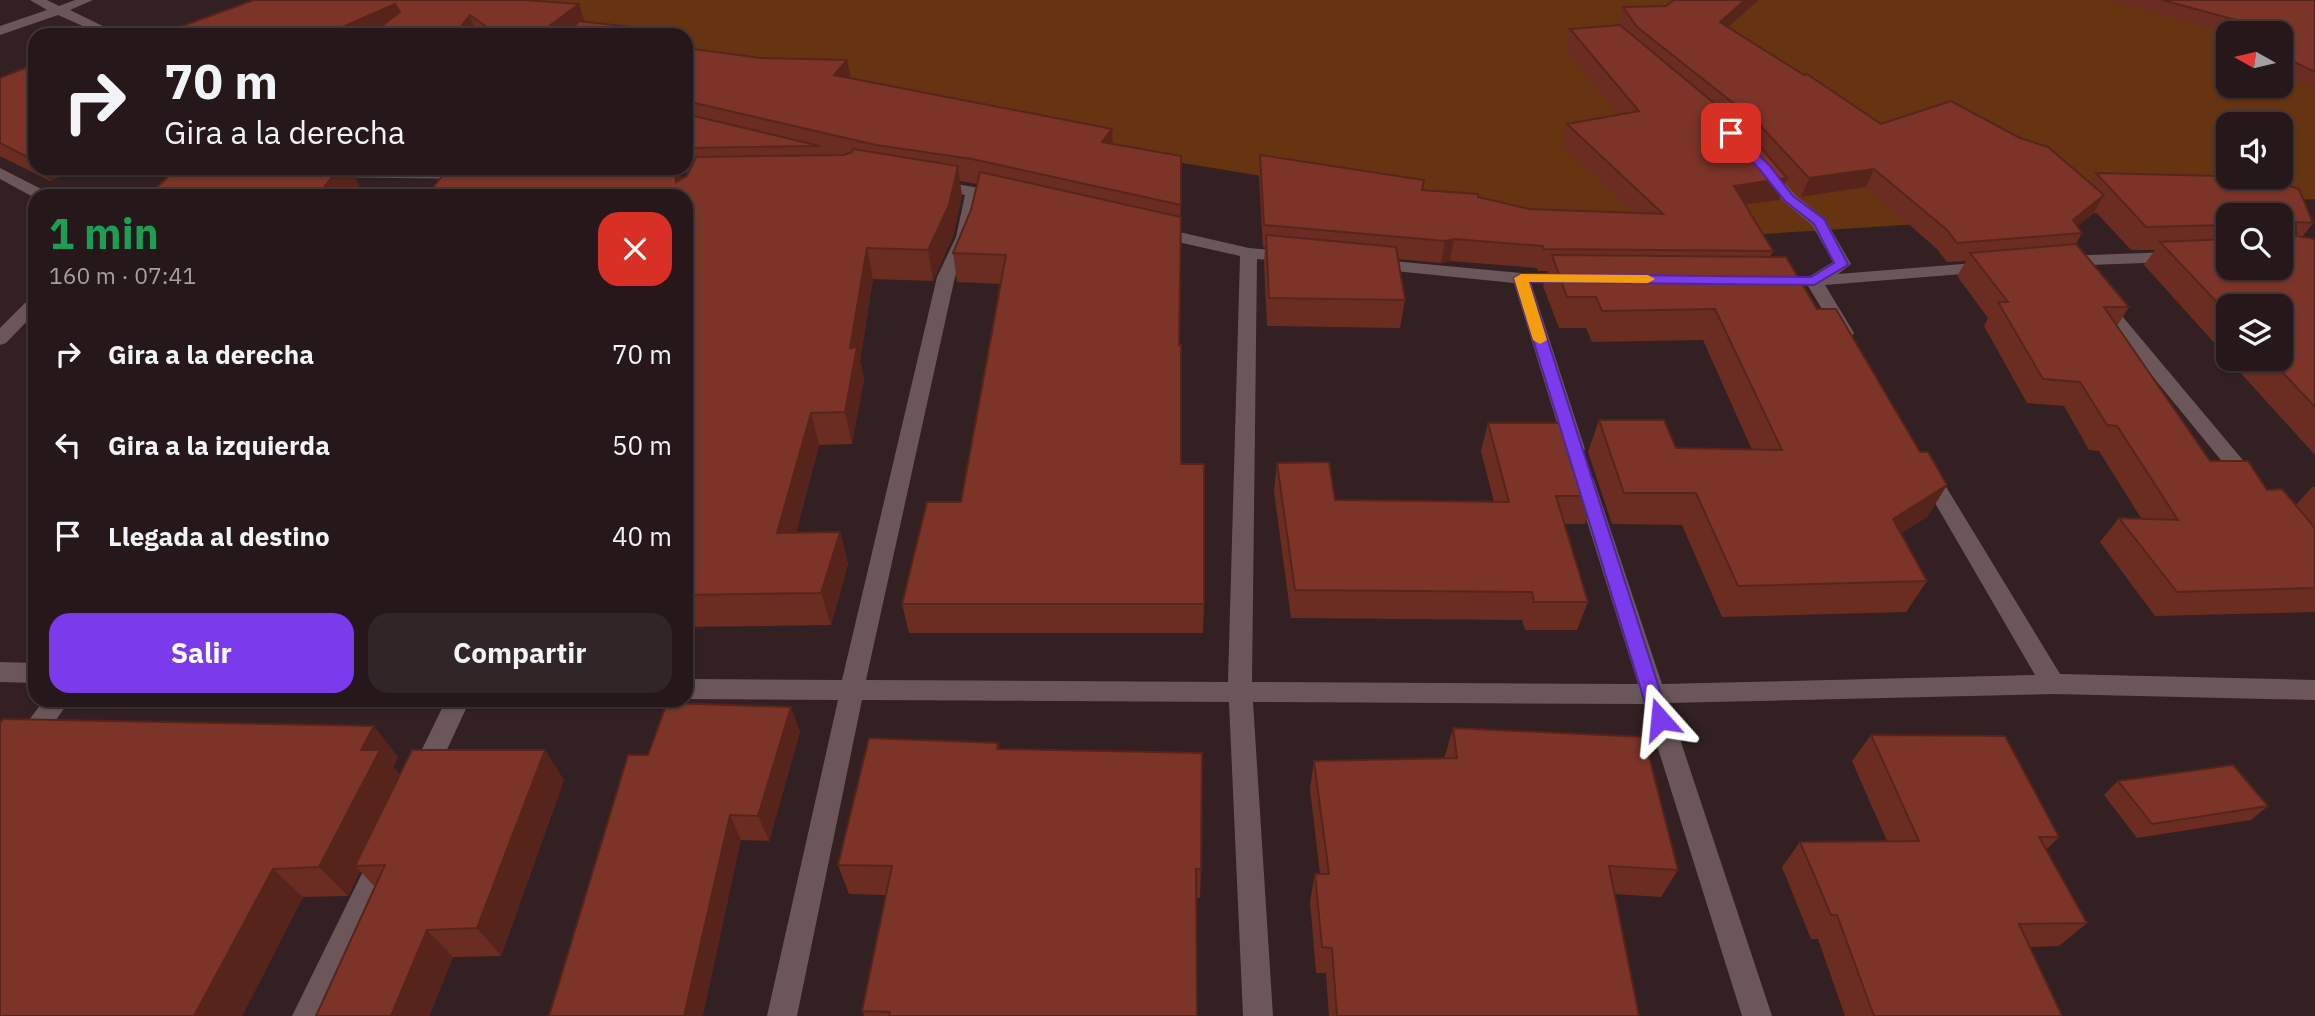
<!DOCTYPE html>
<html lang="es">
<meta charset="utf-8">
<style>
body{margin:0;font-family:"IBM Plex Sans",sans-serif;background:#322527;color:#f1f3f6;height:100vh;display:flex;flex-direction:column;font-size:26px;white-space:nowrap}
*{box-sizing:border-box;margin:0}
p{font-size:23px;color:#a4a0a2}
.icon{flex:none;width:38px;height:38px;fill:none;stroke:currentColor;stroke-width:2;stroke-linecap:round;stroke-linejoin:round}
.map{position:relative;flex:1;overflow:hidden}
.side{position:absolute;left:28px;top:189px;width:665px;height:518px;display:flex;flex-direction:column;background:#26181a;border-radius:21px;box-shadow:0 2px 5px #0004,0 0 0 2px #423739}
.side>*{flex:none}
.guide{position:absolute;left:28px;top:28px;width:665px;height:147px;border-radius:21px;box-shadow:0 2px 5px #0004,0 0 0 2px #423739;background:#26181a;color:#f1f3f6;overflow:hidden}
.needle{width:46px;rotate:278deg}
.tools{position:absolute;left:2216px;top:21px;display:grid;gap:14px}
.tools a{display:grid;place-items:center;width:77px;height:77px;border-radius:14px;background:#26181a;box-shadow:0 2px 5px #0004,0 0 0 2px #423739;font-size:35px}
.pin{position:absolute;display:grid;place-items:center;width:60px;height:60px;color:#fff;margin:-30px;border-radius:14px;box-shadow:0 4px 10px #0006}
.me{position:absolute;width:77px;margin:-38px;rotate:342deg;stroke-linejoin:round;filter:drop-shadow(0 0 5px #0008)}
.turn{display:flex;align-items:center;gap:24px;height:147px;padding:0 21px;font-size:32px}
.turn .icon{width:91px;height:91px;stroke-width:2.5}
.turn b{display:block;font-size:49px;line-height:60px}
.round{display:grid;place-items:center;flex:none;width:74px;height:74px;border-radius:21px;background:#322527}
.head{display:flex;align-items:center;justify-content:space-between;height:119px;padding:0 21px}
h1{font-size:42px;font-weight:800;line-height:52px;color:#1e9e55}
.action{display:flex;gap:14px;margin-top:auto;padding:14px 21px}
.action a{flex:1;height:80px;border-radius:21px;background:#7c3aed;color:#fff;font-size:28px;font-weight:800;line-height:80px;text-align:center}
.action a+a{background:#322527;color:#f1f3f6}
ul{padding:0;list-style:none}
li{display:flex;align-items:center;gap:21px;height:91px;padding:0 21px}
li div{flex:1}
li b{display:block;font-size:26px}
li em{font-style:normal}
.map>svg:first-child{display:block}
.green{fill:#673412;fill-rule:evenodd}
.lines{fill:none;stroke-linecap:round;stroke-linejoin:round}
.minor{fill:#6b5759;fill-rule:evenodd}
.wall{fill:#6b2d22;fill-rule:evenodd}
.shaded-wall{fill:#57241c}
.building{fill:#7c3428;stroke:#57241c;stroke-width:2}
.route{fill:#7c3aed;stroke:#51269a;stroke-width:2}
.slow{fill:#f59e0b}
</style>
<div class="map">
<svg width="2315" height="1016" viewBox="0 0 2315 1016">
<rect width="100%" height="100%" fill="#322022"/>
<path class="green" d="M 406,0 L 2315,0 L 2315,199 L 1654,241 L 686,81 L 686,35 L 523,35 ZM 2228,33 L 2280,33 L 2280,86 L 2228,86 ZM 2228,124 L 2280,124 L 2280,177 L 2228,177 Z"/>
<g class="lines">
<g class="minor">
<path d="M 30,0 L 47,0 L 59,6 L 75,0 L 93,0 L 70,10 L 121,35 L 103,35 L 58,15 L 0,35 L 0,26 L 47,10 Z"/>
<path d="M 1766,164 L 1771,166 L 1795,195 L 1825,219 L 1851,264 L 1838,274 L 1988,262 L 1997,267 L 1988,272 L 1825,285 L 1854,333 L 1851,337 L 1839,337 L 1808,286 L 1772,286 L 1763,281 L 1772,276 L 1810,276 L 1833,262 L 1812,225 L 1783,201 L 1758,169 Z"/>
<path d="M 0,168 L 49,193 L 51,196 L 35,196 L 35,198 L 0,179 Z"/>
<path d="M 325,169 L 472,169 L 480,174 L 472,179 L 319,177 L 317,174 L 319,171 Z"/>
<path d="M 934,180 L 1002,192 L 1010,197 L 1002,202 L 980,198 L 972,237 L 955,277 L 866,680 L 1228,682 L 1240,256 L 1147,235 L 1145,231 L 1153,226 L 1249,248 L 1293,252 L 1301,257 L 1293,262 L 1257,259 L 1252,682 L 1638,684 L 1574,480 L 1577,475 L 1584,473 L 1591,475 L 1594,480 L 1662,684 L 2035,675 L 1917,472 L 1920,467 L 1934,467 L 2060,674 L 2315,680 L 2315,700 L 2053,694 L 1668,703 L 1772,1016 L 1742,1016 L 1644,704 L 1253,702 L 1273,1016 L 1243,1016 L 1229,702 L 862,700 L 797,1016 L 767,1016 L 838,700 L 686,699 L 686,679 L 842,680 L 937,277 L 956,237 L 965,195 L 928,188 L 926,185 L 928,182 Z"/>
<path d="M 2228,250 L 2228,260 L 2062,266 L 2053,261 L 2062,256 Z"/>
<path d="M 1371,259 L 1521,273 L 1578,274 L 1581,278 L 1578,282 L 1572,283 L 1531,283 L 1585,449 L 1582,454 L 1568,454 L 1565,449 L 1514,283 L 1365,268 L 1362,264 L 1365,260 Z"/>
<path d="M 2101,297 L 2107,298 L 2257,477 L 2260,482 L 2257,487 L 2250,489 L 2243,487 L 2095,306 L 2092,302 L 2095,298 Z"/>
<path d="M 35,298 L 35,313 L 6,343 L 0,345 L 0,328 L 29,299 Z"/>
<path d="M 0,662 L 35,663 L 35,683 L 0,682 Z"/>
<path d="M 44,700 L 70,700 L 9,787 L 0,790 L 0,759 Z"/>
<path d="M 446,700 L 470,700 L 432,782 L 423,785 L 414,782 L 410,774 Z"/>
<path d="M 382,848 L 391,851 L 395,860 L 322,1016 L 292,1016 L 373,851 Z"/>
</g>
</g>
<g class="wall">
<path d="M 254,0 L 525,0 L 585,22 L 640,28 L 642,35 L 479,35 L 477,34 L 477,35 L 158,35 Z"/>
<path d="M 1674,0 L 1759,0 L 1728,27 L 1804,75 L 1807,74 L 1881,124 L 1951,101 L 2020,138 L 2048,147 L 2090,183 L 2096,173 L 2228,176 L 2228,177 L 2263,177 L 2299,189 L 2313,223 L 2302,237 L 2315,239 L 2315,455 L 2228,359 L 2280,359 L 2280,306 L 2228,306 L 2228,358 L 2144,265 L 2155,250 L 2131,250 L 2095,211 L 2093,214 L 2077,226 L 2082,233 L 2076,244 L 2129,307 L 2117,326 L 2210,461 L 2248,461 L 2267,490 L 2282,489 L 2296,505 L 2312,487 L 2315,487 L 2315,612 L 2155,616 L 2100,542 L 2119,518 L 2141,518 L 2099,451 L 2089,450 L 2064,406 L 2027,403 L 1984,326 L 1988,318 L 1957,276 L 1966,261 L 1947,262 L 1937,249 L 1866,187 L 1801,197 L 1787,180 L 1779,200 L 1746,205 L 1773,251 L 1770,257 L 1786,257 L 1817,309 L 1836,309 L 1920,452 L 1928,452 L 1947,485 L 1927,517 L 1901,533 L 1927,581 L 1906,612 L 1722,617 L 1682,525 L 1612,524 L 1588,452 L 1599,420 L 1664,420 L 1676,448 L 1752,450 L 1703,340 L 1592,342 L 1586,328 L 1559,328 L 1543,286 L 1548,271 L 1538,271 L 1537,268 L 1450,261 L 1441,263 L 1398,259 L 1405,300 L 1400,328 L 1267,326 L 1264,262 L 1265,247 L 1263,247 L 1259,176 L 1260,155 L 1424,180 L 1423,190 L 1478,194 L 1478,197 L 1529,209 L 1632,212 L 1562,145 L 1567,124 L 1619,115 L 1565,49 L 1570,29 L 1619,25 L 1618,24 L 1623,7 L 1666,6 ZM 2228,215 L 2280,215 L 2280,268 L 2228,268 Z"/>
<path d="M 2107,0 L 2315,0 L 2315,90 L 2280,73 L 2280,33 L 2228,33 Z"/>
<path d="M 2228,37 L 2228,47 L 2223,45 Z"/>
<path d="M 686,48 L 851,78 L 1112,129 L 1113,144 L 1181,156 L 1179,345 L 1181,464 L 1204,604 L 1203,633 L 909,633 L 902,604 L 961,502 L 1001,284 L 957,282 L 953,253 L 971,210 L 977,184 L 960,181 L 962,196 L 953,236 L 933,281 L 873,279 L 860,361 L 864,379 L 852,444 L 819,445 L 796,533 L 840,532 L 848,564 L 831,625 L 686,627 L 686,196 L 448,168 L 686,168 ZM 679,172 L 689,172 L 687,176 L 681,179 Z"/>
<path d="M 35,64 L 35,168 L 79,168 L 50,181 L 0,156 L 0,78 Z"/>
<path d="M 1488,423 L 1595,496 L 1585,524 L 1564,524 L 1588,602 L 1577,630 L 1525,630 L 1522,620 L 1291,618 L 1274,491 L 1277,463 L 1335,500 L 1494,502 L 1481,451 Z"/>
<path d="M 1453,728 L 1678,870 L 1661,897 L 1615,894 L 1639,1016 L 1329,1016 L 1326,973 L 1316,973 L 1310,901 L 1315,874 L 1320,874 L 1310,789 L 1314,761 L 1444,759 Z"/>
<path d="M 800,732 L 769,841 L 741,840 L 648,755 Z"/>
<path d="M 1871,735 L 2059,837 L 2046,850 L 2087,923 L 2059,946 L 2030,947 L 2062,1016 L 1845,1016 L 1818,939 L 1811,939 L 1782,867 L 1800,842 L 1887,841 L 1852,761 Z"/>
<path d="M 998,743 L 999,749 L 1201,869 L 1200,898 L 1197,898 L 1197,1016 L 864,1016 L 862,1011 L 886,895 L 849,894 L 838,865 Z"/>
<path d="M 398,757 L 393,767 L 400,775 L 564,780 L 501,956 L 453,957 L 429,1016 L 316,1016 L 375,887 L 360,871 L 348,896 L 303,897 L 242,1016 L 0,1016 Z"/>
<path d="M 2118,781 L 2268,806 L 2251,820 L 2137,838 L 2104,795 Z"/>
</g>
<g class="shaded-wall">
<path d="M 1745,0 L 1759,0 L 1714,39 L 1720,22 Z"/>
<path d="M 395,4 L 404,23 L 377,35 L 324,35 Z"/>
<path d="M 579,4 L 585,23 L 570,35 L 537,35 Z"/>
<path d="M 470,15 L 477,34 L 477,35 L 454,35 Z"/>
<path d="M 640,28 L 642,35 L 633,35 Z"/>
<path d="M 847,60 L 852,84 L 834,75 Z"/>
<path d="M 1112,129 L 1113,153 L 1102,142 Z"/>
<path d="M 958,166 L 962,196 L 953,236 L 933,281 L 928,250 Z"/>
<path d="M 40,168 L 79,168 L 50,181 Z"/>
<path d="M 339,168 L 350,168 L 362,191 L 358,196 L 317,196 Z"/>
<path d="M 671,168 L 677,168 L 683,187 L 681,192 Z"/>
<path d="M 1874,169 L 1866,187 L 1801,197 L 1809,178 Z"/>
<path d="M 1787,178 L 1779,200 L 1726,207 L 1734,186 Z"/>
<path d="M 2104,195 L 2093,214 L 2066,235 L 2073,220 Z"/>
<path d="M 1454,239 L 1450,261 L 1441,263 L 1445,241 Z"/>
<path d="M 867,248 L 873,279 L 860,361 L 864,379 L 852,444 L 845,412 L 850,348 Z"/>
<path d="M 811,413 L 819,445 L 788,564 L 777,533 Z"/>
<path d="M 1947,485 L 1927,517 L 1874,550 L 1893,519 Z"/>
<path d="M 840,532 L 848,564 L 831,625 L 821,593 Z"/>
<path d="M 791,707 L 800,732 L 769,841 L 758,816 Z"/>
<path d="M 374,726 L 398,757 L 393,767 L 404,780 L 355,866 L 360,871 L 348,896 L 319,867 L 361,750 Z"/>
<path d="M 545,750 L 564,780 L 501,956 L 477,928 Z"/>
<path d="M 730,815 L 741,840 L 703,1016 L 684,1016 Z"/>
<path d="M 273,869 L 303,897 L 242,1016 L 194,1016 Z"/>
<path d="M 427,930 L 453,957 L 429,1016 L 391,1016 Z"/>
</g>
<g class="building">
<path d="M 254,0 L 525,0 L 579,4 L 537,35 L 498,35 L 470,15 L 454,35 L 370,35 L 400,12 L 395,4 L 324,35 L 158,35 Z"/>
<path d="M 1674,0 L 1745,0 L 1720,22 L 1804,75 L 1807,74 L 1881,124 L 1951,101 L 2020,138 L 2048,147 L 2104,195 L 2073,220 L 2082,233 L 1957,243 L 1947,230 L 1874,169 L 1809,178 L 1756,121 L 1637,27 L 1623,7 L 1666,6 Z"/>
<path d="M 2162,0 L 2315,0 L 2315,72 L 2280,55 L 2280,33 L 2235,33 L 2231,32 L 2240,21 Z"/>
<path d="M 579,21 L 640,28 L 633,35 L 567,35 Z"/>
<path d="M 1620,25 L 1744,128 L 1787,178 L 1734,186 L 1773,251 L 1544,249 L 1543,246 L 1454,239 L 1445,241 L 1264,225 L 1260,155 L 1424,180 L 1422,190 L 1478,194 L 1478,197 L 1529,209 L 1663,214 L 1567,124 L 1639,111 L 1570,29 Z"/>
<path d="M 686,48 L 761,58 L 847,60 L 834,75 L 1112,129 L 1102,142 L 1181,156 L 1181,205 L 972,159 L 876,145 L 686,101 Z"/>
<path d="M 35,64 L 35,161 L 0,143 L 0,78 Z"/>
<path d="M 686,114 L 820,146 L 686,148 Z"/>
<path d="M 853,149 L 958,166 L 949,205 L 928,250 L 867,248 L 850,348 L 857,347 L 845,412 L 811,413 L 777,533 L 840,532 L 821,593 L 686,595 L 686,196 L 427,196 L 448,168 L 674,168 L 676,182 L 687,176 L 696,157 L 844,155 L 852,152 Z"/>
<path d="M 178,168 L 339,168 L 317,196 L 148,196 L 171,174 Z"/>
<path d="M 980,172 L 1181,217 L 1179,345 L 1181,345 L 1181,464 L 1204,464 L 1204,604 L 902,604 L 927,502 L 961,502 L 1006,255 L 953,253 L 971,210 Z"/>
<path d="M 2096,173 L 2263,177 L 2299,189 L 2313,223 L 2296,222 L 2296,236 L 2315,239 L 2315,407 L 2270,359 L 2280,359 L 2280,306 L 2228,306 L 2228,314 L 2160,242 L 2228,239 L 2228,268 L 2280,268 L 2280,215 L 2228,215 L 2228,225 L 2146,227 Z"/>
<path d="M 1266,235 L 1396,247 L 1405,300 L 1269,298 Z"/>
<path d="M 2076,244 L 2129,307 L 2104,307 L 2210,461 L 2248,461 L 2267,490 L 2282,489 L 2315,528 L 2315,588 L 2177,592 L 2119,518 L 2178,520 L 2117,426 L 2107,425 L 2080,382 L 2043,379 L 1998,302 L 2008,302 L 1970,253 Z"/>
<path d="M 1552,255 L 1786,257 L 1817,309 L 1836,309 L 1920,452 L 1928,452 L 1947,485 L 1893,519 L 1927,581 L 1738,586 L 1696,493 L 1624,493 L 1599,420 L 1664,420 L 1676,448 L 1782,450 L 1715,309 L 1602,311 L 1596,297 L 1567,297 Z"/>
<path d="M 1488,423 L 1572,423 L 1595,496 L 1556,496 L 1588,602 L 1534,602 L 1532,592 L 1295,590 L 1277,463 L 1329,462 L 1335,500 L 1509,502 Z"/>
<path d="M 667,703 L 791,707 L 758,816 L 730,815 L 684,1016 L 549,1016 L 628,755 L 648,755 Z"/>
<path d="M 3,719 L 374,726 L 361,750 L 380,750 L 319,867 L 273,869 L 194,1016 L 0,1016 L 0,723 Z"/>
<path d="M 1453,728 L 1644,737 L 1678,870 L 1609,866 L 1639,1016 L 1337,1016 L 1332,948 L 1322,947 L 1315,874 L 1329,874 L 1314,761 L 1457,758 Z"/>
<path d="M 1871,735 L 2005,736 L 2059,837 L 2039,837 L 2087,923 L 2019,924 L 2062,1016 L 1874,1016 L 1837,915 L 1831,915 L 1800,842 L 1919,841 Z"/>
<path d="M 869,738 L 998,743 L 997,749 L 1202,753 L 1201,869 L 1196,869 L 1197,1016 L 889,1016 L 890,1012 L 862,1011 L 892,866 L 838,865 Z"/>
<path d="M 412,750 L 545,750 L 477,928 L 427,930 L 391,1016 L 316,1016 L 385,865 L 355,866 Z"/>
<path d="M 2233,765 L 2268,806 L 2152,824 L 2118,781 Z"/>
</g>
<path class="route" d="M 1731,129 L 1769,165 L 1793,196 L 1824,219 L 1848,264 L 1846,266 L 1814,285 L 1529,282 L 1669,719 L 1666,724 L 1660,726 L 1653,724 L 1650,719 L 1514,278 L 1521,274 L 1811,277 L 1834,263 L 1814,224 L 1785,201 L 1760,170 L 1727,135 L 1725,133 Z"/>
<path class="slow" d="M 1521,274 L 1648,275 L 1655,279 L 1648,283 L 1529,282 L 1547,340 L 1540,344 L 1533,340 L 1514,278 Z"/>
</svg>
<div class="tools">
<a><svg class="needle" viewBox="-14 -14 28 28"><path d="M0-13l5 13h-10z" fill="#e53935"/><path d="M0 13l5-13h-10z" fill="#a4a0a2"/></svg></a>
<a><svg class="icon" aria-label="sound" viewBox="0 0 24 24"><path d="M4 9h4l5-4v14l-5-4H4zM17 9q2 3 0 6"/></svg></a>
<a><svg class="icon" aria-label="search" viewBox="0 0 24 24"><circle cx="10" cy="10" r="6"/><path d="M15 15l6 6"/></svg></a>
<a><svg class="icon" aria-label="layers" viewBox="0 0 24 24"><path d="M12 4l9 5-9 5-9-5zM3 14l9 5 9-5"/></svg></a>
</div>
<div class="pin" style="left:1731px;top:133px;background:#d93025"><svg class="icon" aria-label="arrive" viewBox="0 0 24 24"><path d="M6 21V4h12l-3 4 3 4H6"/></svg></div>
<svg class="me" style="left:1660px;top:719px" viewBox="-20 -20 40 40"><path d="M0-17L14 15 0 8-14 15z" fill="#7c3aed" stroke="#fff" stroke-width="4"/></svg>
<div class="guide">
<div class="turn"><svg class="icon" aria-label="right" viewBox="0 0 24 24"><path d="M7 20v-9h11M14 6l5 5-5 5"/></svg><div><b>70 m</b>Gira a la derecha</div></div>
</div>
<section class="side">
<div class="head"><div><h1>1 min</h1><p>160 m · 07:41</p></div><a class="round" style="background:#d93025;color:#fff"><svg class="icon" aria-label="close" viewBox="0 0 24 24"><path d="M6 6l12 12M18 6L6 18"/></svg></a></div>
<ul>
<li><svg class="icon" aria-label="right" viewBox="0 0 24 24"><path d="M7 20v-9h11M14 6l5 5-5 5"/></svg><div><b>Gira a la derecha</b></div><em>70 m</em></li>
<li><svg class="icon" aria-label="left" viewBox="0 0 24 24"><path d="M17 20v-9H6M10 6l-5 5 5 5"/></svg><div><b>Gira a la izquierda</b></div><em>50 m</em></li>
<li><svg class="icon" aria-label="arrive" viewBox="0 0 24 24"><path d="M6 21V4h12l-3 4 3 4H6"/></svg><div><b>Llegada al destino</b></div><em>40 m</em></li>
</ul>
<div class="action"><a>Salir</a><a>Compartir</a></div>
</section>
</div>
